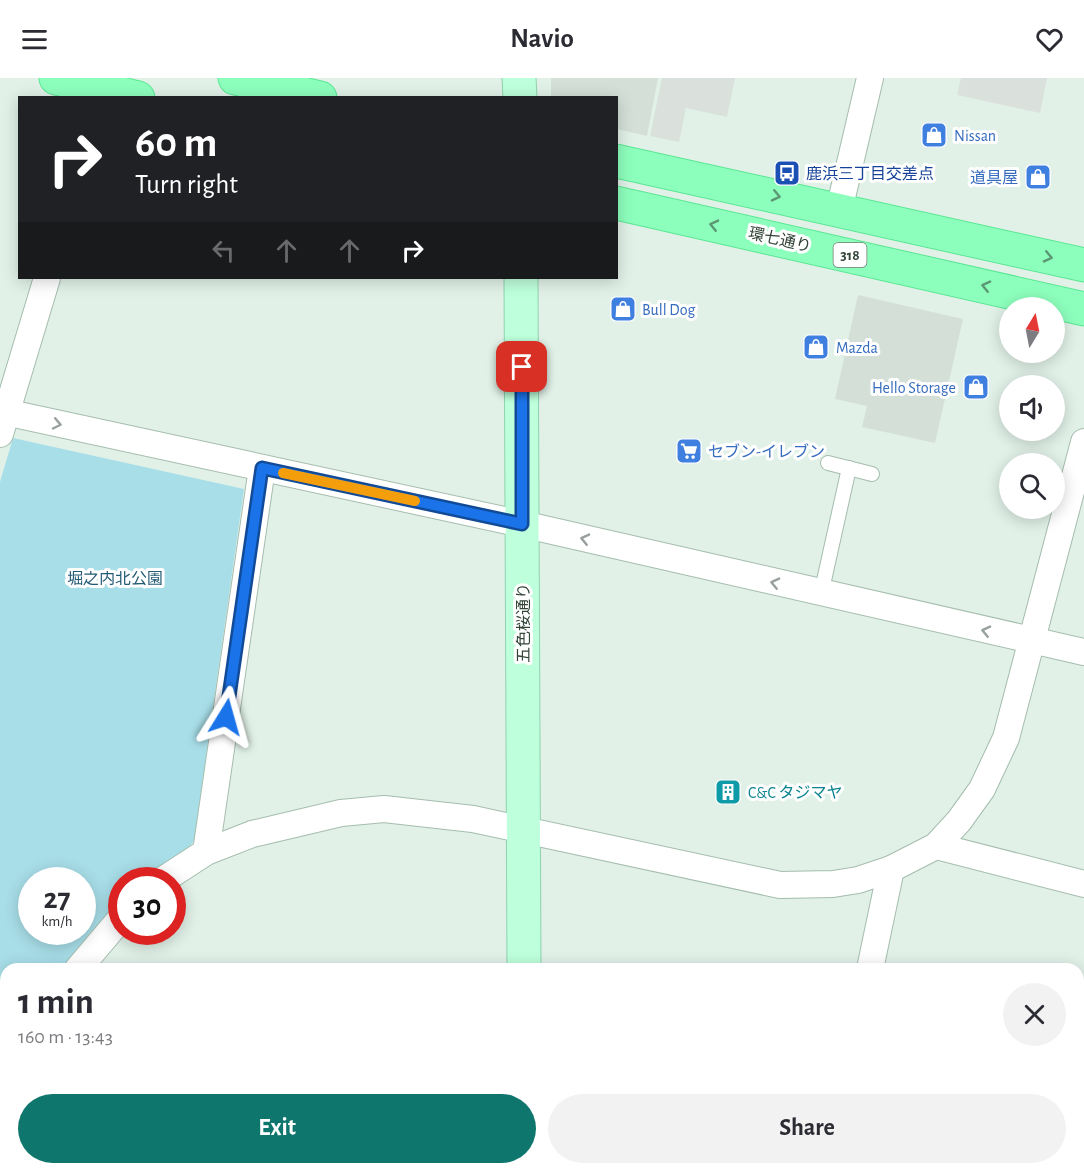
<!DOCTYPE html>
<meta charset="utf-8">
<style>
body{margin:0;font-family:"Alegreya Sans","Noto Sans JP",sans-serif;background:#f2f2f3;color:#2b2b33;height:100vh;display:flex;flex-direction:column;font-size:22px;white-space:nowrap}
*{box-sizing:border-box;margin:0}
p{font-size:20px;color:#7c7c81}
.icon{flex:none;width:33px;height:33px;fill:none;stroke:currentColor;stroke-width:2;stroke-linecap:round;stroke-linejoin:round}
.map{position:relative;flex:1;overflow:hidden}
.side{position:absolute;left:0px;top:885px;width:1084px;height:212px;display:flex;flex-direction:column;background:#fff;border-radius:18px 18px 0 0;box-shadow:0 3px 15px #0003}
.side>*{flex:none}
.guide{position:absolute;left:18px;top:18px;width:600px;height:183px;border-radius:0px;box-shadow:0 3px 15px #0003;background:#202124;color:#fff;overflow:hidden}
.needle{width:39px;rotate:10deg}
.fabs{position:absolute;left:999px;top:219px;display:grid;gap:12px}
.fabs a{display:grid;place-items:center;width:66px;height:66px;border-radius:50%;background:#fff;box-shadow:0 3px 15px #0003;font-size:30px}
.speed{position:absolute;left:18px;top:789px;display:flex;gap:12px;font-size:30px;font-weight:700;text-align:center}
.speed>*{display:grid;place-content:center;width:78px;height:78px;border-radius:50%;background:#fff;box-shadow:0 3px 15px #0003;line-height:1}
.speed small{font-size:15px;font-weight:400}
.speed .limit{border:9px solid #d22;background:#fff;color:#111}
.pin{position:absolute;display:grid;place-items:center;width:51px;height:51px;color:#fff;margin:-26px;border-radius:12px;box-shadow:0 3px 9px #0006}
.me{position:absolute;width:66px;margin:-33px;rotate:8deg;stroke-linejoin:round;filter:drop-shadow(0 0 4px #0008)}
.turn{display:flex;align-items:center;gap:21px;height:126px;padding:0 18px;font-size:27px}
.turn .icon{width:78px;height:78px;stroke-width:2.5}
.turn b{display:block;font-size:42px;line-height:51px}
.lanes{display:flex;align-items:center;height:57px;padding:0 18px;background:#0003;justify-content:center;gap:30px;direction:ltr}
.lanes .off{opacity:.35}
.round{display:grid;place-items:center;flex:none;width:63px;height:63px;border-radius:32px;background:#f2f2f3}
.head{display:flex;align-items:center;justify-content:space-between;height:102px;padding:0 18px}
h1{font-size:36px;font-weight:700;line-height:45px}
.primary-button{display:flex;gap:12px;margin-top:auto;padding:12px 18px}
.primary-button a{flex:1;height:69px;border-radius:36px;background:#0f766e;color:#fff;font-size:24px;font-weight:700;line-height:69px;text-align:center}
.primary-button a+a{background:#f2f2f3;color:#2b2b33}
header{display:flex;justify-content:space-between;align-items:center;height:78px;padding:0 18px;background:#fff;font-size:27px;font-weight:700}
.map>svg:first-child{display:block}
.industrial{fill:#d4e0d7}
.green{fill:#a8dee8;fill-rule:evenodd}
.parking{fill:#dae1dd}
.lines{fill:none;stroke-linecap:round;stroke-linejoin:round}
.lane-casing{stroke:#a4bdad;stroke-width:16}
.street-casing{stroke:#a4bdad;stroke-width:28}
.secondary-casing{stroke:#8fd3ad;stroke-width:35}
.primary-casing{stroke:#5ae793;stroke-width:35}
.lane{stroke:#fff;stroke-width:14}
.street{stroke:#fff;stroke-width:26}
.secondary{stroke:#beffdc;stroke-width:33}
.primary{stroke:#8dffbd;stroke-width:33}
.oneway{stroke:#5b9873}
.oneway2{stroke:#98a19b}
.route-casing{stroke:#114b97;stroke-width:15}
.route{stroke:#1a73e8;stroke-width:10}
.slow{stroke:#f59e0b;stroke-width:10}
.labels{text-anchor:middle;stroke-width:6;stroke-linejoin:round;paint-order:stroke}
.shield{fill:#fff;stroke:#707b73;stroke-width:1.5}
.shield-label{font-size:15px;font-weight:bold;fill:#324337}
.shop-label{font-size:16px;fill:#366cbe;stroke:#fff;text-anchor:start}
.transit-label{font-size:16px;fill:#164399;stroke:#fff;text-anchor:start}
.street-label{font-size:16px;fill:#324337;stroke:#fff}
.park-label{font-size:16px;fill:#245b75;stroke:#fff}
.culture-label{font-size:16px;fill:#0d838f;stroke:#fff;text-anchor:start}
</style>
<header><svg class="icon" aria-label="menu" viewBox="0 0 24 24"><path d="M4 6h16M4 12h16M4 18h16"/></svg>Navio<svg class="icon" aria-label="heart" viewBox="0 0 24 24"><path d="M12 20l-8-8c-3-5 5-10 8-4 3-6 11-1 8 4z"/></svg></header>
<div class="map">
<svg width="1084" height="1096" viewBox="0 0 1084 1096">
<rect width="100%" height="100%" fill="#e1f1e8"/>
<g class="industrial">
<path d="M 551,0 L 658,0 L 647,58 L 617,51 L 616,20 L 551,19 Z"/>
<path d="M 858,217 L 963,241 L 935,365 L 862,349 L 867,328 L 835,321 Z"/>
</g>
<g class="green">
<path d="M 13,360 L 244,411 L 194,763 L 186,773 L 145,802 L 122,802 L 121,821 L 90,855 L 63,891 L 6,891 L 6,911 L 0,907 L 0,404 ZM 32,802 L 82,802 L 82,854 L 32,854 Z"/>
<path d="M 562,1091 L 808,1090 L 808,1091 L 807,1096 L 562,1096 Z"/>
</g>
<g class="parking">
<path d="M 662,0 L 735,0 L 727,39 L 686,30 L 679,64 L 650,58 Z"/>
<path d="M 961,0 L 1047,0 L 1040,35 L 957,17 Z"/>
</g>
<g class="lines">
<g class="lane-casing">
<g id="lane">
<path d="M 828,385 L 872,396"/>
<path d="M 821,516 L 849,390"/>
</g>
</g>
<g class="street-casing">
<g id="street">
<path d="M 839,132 L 870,0"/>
<path d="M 0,333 L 522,446 L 1084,574"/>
<path d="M 0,356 L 47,200"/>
<path d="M 936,768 L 1084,806"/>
<path d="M 206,774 L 262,390"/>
<path d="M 163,802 L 206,774 L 252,756 L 341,735 L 384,731 L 473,741 L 780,807 L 833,806 L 858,802 L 891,791 L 936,768 L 959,743 L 982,711 L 1006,660 L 1084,364"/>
<path d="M 78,891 L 122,839"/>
<path d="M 870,891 L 891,791"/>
<path d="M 0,922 L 6,925"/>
<path d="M 259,1096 L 262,1090"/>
<path d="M 828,1096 L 829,1090"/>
</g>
</g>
<g class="secondary-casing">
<g id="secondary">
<path d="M 519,0 L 520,20"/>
<path d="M 521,200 L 524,891"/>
<path d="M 524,1090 L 524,1096"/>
</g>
</g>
<g class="primary-casing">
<g id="primary">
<path d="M 56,0 L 138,20"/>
<path d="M 235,0 L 320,20"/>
<path d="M 616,83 L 1084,187"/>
<path d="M 616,125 L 1084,231"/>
</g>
</g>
<use href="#lane" class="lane"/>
<use href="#street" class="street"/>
<use href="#secondary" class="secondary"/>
<use href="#primary" class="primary"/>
</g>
<defs><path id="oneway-chevron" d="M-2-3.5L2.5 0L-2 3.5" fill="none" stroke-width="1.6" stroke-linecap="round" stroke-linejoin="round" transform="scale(1.5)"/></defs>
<g class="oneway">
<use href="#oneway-chevron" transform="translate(776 118) rotate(13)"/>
<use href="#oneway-chevron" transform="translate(714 147) rotate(-167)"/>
<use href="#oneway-chevron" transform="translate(1048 179) rotate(13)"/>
<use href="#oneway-chevron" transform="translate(986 208) rotate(-167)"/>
</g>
<g class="oneway2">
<use href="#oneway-chevron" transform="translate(57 346) rotate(12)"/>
<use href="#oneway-chevron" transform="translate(585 461) rotate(-167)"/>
<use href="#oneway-chevron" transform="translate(775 505) rotate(-167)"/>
<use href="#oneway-chevron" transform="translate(986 553) rotate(-167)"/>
</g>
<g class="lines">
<g class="route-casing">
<path id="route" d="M 226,639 L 262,390 L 522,446 L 522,289"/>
</g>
<use href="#route" class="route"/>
<path class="slow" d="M 283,395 L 415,423"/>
</g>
<defs>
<g id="shop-square" transform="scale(1.35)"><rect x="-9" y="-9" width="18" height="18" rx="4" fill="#3f7fe0" stroke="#fff"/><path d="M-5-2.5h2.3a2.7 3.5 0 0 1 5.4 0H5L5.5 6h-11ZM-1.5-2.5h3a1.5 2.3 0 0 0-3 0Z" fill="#fff"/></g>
<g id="bus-square" transform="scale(1.35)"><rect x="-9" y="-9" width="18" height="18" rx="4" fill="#1a4fb4" stroke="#fff"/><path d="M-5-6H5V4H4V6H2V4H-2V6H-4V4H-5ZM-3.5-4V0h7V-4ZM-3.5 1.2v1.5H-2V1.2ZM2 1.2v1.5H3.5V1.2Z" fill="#fff"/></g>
<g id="supermarket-square" transform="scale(1.35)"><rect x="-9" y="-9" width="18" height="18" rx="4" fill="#3f7fe0" stroke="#fff"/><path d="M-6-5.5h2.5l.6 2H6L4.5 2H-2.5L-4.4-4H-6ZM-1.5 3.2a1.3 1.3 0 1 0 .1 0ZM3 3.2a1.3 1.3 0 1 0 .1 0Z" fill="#fff"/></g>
<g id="building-square" transform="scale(1.35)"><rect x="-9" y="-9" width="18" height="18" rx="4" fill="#0f9aa8" stroke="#fff"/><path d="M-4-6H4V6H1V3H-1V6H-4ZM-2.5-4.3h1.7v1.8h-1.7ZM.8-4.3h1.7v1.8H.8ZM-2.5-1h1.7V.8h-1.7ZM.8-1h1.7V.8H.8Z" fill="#fff"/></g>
</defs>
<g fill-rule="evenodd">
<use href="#shop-square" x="934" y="57"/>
<use href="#bus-square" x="787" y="95"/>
<use href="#shop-square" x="1038" y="99"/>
<use href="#shop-square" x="623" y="231"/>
<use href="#shop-square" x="816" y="269"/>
<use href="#shop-square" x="976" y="309"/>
<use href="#supermarket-square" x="689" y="373"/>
<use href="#building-square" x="728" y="714"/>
</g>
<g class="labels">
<rect class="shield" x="833.5" y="165" width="33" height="24" rx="4.5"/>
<g class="shield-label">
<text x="850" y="182">318</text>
</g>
<g class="shop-label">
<text x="954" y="63">Nissan</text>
<text x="1018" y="105" text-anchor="end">道具屋</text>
<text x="642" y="237">Bull Dog</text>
<text x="836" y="275">Mazda</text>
<text x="956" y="315" text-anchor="end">Hello Storage</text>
<text x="708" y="379">セブン-イレブン</text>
</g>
<g class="transit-label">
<text x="806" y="101">鹿浜三丁目交差点</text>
</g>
<g class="street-label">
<text transform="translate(780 161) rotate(13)" y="6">環七通り</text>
<text transform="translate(523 545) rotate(-90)" y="6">五色桜通り</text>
</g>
<g class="park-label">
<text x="115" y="506">堀之内北公園</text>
</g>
<g class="culture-label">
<text x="748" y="720">C&amp;C タジマヤ</text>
</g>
</g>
</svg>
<div class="fabs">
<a><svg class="needle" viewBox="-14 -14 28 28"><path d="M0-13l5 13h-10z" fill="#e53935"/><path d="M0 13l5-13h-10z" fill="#7c7c81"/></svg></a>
<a><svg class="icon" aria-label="sound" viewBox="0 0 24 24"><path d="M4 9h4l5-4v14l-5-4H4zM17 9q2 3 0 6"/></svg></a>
<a><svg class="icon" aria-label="search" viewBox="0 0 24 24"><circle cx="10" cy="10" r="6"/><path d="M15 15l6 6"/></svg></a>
</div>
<div class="speed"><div>27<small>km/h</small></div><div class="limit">30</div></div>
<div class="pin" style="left:522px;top:289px;background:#d93025"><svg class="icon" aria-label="arrive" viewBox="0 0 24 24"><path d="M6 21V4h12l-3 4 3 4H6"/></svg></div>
<svg class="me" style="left:226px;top:639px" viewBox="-20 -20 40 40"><path d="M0-17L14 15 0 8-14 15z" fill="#1a73e8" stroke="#fff" stroke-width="4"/></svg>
<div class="guide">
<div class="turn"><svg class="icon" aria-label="right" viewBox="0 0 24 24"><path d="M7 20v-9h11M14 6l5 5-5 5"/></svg><div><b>60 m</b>Turn right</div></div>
<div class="lanes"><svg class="icon off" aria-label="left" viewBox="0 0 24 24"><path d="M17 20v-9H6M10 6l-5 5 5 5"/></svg><svg class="icon off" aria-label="ahead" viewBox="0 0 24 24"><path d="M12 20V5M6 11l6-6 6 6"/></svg><svg class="icon off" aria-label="ahead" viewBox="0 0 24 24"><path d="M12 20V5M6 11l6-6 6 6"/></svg><svg class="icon" aria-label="right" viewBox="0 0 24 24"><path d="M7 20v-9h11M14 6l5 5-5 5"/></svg></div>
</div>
<section class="side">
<div class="head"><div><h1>1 min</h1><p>160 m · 13:43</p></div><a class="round"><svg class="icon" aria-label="close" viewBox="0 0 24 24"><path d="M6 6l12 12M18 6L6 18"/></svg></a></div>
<div class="primary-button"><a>Exit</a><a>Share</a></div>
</section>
</div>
